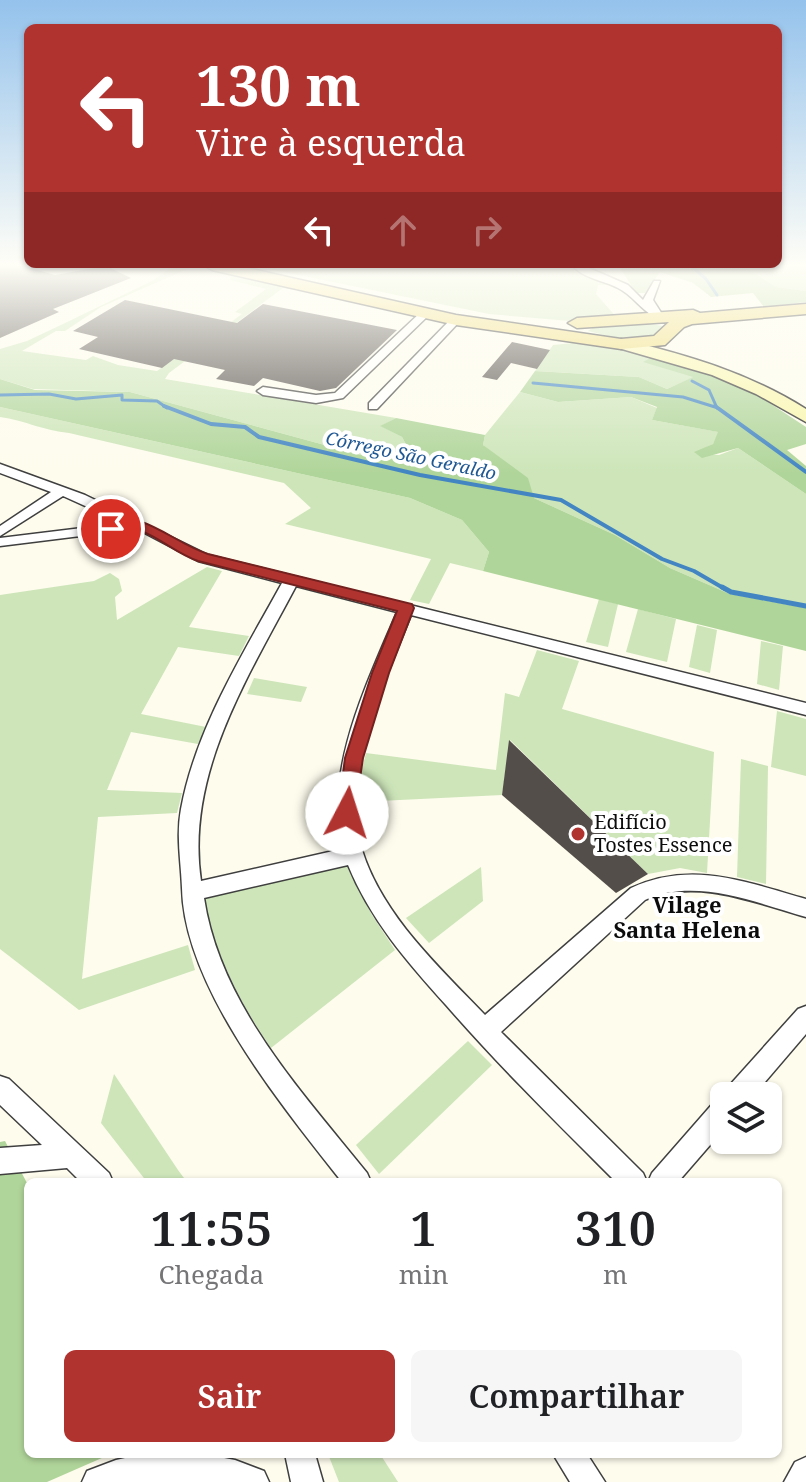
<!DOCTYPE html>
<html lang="pt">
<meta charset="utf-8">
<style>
body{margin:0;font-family:"Noto Serif",serif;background:#f6f6f6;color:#202124;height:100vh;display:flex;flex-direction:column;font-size:30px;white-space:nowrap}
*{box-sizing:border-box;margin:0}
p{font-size:26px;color:#757577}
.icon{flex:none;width:44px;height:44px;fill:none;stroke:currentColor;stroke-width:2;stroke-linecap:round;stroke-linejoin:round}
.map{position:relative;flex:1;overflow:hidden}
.drawer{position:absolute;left:24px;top:1178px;width:758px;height:280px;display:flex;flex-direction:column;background:#fff;border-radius:12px;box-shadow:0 2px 6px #0004}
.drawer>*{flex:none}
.top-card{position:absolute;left:24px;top:24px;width:758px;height:244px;border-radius:12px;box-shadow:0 2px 6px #0004;background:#b13330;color:#fff;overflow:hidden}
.controls{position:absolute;left:710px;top:1082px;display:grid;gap:16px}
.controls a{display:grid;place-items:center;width:72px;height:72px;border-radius:12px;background:#fff;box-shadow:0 2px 6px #0004;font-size:40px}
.pin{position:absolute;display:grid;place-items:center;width:68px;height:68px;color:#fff;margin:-34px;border:4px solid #fff;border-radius:50%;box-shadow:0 2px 8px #0007}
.me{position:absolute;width:88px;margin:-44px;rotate:5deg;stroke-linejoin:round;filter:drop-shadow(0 0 6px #0008)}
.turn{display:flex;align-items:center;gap:28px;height:168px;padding:0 40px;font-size:36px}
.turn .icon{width:104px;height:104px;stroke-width:2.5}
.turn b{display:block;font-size:56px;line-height:68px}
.lanes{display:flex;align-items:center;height:76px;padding:0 40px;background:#0003;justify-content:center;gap:40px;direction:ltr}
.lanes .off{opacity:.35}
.eta{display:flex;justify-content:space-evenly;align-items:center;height:136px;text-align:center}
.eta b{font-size:48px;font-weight:600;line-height:56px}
.cta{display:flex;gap:16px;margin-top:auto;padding:16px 40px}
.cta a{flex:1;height:92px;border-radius:12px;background:#b13330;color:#fff;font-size:32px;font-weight:600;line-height:92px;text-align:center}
.cta a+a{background:#f6f6f6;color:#202124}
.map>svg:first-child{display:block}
.green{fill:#cde5b9}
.forest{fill:#b0d59a}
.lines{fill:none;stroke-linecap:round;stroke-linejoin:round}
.stream-far2{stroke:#4285c2;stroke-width:3}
.stream-far1{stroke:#4285c2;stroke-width:4}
.stream{stroke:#4285c2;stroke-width:5}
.building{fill:#544e4a}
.minor-casing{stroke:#3f3f3f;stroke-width:3}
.secondary-casing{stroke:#2e2e2e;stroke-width:3}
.primary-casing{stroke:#1d1d1d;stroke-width:3}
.minor{fill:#fff;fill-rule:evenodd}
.secondary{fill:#f9f6ad;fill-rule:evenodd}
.primary{fill:#eed86d;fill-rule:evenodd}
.route{fill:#b13330;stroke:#73211f;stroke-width:2}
.poi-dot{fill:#b13330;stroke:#fff;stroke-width:3}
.labels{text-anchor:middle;stroke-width:8;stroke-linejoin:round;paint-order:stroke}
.far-water-label{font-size:18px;font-style:italic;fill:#205894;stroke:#fff}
.poi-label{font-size:20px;fill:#0c0c0c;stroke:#fff;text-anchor:start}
.neighbourhood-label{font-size:22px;font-weight:bold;fill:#0c0c0c;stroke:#fff}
</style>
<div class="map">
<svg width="806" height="1482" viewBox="0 0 806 1482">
<rect width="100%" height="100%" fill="#fefced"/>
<g class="green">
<path d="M 174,265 L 196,265 L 101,307 L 65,331 L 56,331 L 22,351 L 86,360 L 93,356 L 118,365 L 157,371 L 225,321 L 231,322 L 242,314 L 235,312 L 266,289 L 230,280 L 231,276 L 302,291 L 283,288 L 169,373 L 165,379 L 396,418 L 381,426 L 402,437 L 415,461 L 365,456 L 130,392 L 33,389 L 0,379 L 0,349 L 27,341 L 65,323 L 154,280 Z"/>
<path d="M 250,265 L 572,265 L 574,271 L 613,285 L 598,285 L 596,294 L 619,320 L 570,321 L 489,314 Z"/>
<path d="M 743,265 L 806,265 L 806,291 L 776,287 Z"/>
<path d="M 650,324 L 663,326 L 662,334 L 628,341 L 588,331 L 594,327 Z"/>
<path d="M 584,342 L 654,356 L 694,377 L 667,389 L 639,377 L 535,371 L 553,345 Z"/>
<path d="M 520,392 L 558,402 L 631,397 L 657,408 L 652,420 L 719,432 L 713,444 L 695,453 L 719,455 L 738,448 L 806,494 L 806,608 L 730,594 L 670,568 L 615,535 L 534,498 L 483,445 L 485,435 Z"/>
<path d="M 0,407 L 410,498 L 462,520 L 489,552 L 483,571 L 450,563 L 429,604 L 410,600 L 431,559 L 285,524 L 311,508 L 284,483 L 69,433 C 44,431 24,420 0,417 Z"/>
<path d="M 207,567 L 222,571 L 189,627 L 249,636 L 239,656 L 178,647 L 141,714 L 206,727 L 198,744 L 131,732 L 107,790 L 182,793 L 177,813 L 98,817 L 82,979 L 188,945 L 195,970 L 79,1010 L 0,949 L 0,595 L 94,581 L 110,573 L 119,579 L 122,591 L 115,597 L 117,620 Z"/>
<path d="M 599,599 L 618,604 L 608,647 L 586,642 Z"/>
<path d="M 638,609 L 676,619 L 667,662 L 626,652 Z"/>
<path d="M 697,625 L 717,630 L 710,673 L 689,667 Z"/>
<path d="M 761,641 L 783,646 L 779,690 L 757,684 Z"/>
<path d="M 537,650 L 579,661 L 562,709 L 714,752 L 707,873 L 680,868 L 648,874 L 510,740 L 502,795 L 359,802 L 360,776 L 366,753 L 496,770 L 505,693 L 519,697 Z"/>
<path d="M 254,678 L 307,687 L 301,702 L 247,694 Z"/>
<path d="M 777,711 L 806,719 L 806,776 L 771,767 Z"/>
<path d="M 741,759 L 768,766 L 766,884 L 737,877 Z"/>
<path d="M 347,865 L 372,915 L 395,950 L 271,1048 C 238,1001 217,954 201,899 Z"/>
<path d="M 481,867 L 483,901 L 429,943 L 406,918 Z"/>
<path d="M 468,1041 L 492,1065 L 379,1174 L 356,1145 Z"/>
<path d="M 114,1074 L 178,1170 L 187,1182 L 147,1182 L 101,1123 Z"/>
<path d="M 328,1454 L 380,1454 L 398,1482 L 339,1482 Z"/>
</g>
<g class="forest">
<path d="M 618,265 L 743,265 L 776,287 L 806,291 L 806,302 L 764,307 L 753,293 L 711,297 L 693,283 L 660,272 L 645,293 L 636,293 Z"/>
<path d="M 654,356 L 747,388 L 806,427 L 806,444 L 787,450 L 806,466 L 806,494 L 738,448 L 702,458 L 694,452 L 713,444 L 718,432 L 652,420 L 657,407 L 631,397 L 558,402 L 520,392 L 535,371 L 639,377 L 667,389 L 693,377 L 643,362 Z"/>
<path d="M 0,379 L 35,390 L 130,392 L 365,456 L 415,461 L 402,437 L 380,426 L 396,418 L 485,435 L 483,445 L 528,478 L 534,498 L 615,535 L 670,568 L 730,594 L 806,608 L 806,651 L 483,571 L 489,552 L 462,520 L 410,498 L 0,407 Z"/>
<path d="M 5,1141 L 28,1185 L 28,1454 L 111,1454 L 47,1482 L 0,1482 L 0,1142 Z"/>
</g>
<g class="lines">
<g class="stream-far2">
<path d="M 690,265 L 706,279 L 717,295"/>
<path d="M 692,381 L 709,390 L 717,408"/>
<path d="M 533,383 L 683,397 L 715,407"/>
<path d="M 0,395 L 49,394 L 76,399 L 122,395 L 122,400 L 157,401 L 167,408"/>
</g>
<g class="stream-far1">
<path d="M 164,406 L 211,424 L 245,427 L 259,437 L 420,475 L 561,500 L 662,559 L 694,571 L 725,589"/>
<path d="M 715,406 L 806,472"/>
</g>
<path class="stream" d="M 722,587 L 731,592 L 806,606"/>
</g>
<g class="building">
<path d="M 0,265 L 20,265 L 55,275 L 106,266 L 131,278 L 53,309 L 59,312 L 0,338 Z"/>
<path d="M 125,300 L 237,323 L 263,304 L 397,330 L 336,388 L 320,391 L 263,378 L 254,386 L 216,379 L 225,370 L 174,359 L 162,368 L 79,349 L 98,337 L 73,331 Z"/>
<path d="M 512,342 L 550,350 L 537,369 L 511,363 L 497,380 L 482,377 Z"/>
<path d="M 509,740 L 648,874 L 616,893 L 502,795 Z"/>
</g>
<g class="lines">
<g class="minor-casing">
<g id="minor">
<path d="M 572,265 L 582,265 L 628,285 L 643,300 L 654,281 L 660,281 L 653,300 L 662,314 L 653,316 C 641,309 631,294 618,288 C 603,280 584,279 572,265 Z"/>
<path d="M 422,311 L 431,313 L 343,398 L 316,403 L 263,395 L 257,391 L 263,387 L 316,395 L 335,393 Z"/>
<path d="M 452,318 L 461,320 L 377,409 L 369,409 L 369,403 Z"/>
<path d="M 0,464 L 85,495 L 208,555 L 806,703 L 806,715 L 411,615 C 384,683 340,777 362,850 C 382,915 440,968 485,1015 L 631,888 C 692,860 745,882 806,899 L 806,917 C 756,903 696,877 645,900 L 501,1032 L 643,1173 L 647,1182 L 616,1182 C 558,1124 499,1066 446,1005 C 407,962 370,919 348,865 L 204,898 C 220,1005 302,1092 367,1173 L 371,1182 L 342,1182 C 282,1106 184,987 182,888 C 181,861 176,836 181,809 C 196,728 243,654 282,583 L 198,561 L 137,529 L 0,546 L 0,538 L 123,523 L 63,496 L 0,536 L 0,526 L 51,492 L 0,473 ZM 296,586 L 397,612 C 367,684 324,769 342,849 L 201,881 C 185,774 248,677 296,586 Z"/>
<path d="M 806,1006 L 806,1034 L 753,1096 L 725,1096 L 728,1087 L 798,1009 Z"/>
<path d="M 0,1076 L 9,1079 L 109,1173 L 113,1182 L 81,1182 L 67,1168 L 0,1174 L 0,1148 L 42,1145 L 0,1105 Z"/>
<path d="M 724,1098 L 724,1129 L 678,1182 L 648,1182 L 652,1173 L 715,1101 Z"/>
<path d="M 143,1454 L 203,1454 L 235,1460 L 264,1471 L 269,1482 L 82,1482 L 87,1471 L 116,1460 Z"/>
<path d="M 285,1454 L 315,1454 L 323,1482 L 291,1482 Z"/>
<path d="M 553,1454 L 587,1454 L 605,1482 L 570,1482 Z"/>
<path d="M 806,1457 L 806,1482 L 784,1482 L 795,1462 Z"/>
</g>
</g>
<g class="secondary-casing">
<path id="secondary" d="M 621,339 C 687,355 749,373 806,409 L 806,422 L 756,394 L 712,375 L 615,347 L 613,344 Z"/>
</g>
<g class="primary-casing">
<path id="primary" d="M 204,265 L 234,265 L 456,315 L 621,339 L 654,336 L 669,322 L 577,328 L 568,323 L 577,318 L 693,310 L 700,313 L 806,304 L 806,314 L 692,324 L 684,327 L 665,345 L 621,349 L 456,325 L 212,270 Z"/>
</g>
<use href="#minor" class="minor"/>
<use href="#secondary" class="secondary"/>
<use href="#primary" class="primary"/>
</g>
<linearGradient id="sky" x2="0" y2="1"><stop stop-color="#94c2ec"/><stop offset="0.56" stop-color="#fffef7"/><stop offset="1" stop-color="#fffef7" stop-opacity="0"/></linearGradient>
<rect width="806" height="473" fill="url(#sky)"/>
<path class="route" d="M 139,521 C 164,529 183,546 208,554 L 412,604 L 414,608 L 389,673 L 363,758 L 354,819 L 340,819 L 338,813 L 345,758 L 372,673 L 397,611 L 198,561 C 177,554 162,539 141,531 C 128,527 115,537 104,529 L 111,524 Z"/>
<circle class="poi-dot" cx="578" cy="834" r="8"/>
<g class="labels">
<g class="far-water-label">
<text transform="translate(411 456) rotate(12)" y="6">Córrego São Geraldo</text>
</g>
<g class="poi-label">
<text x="594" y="829">Edifício<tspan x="594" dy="23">Tostes Essence</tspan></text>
</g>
<g class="neighbourhood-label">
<text x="687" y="913">Vilage<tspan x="687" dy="25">Santa Helena</tspan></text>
</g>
</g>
</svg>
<div class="controls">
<a><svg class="icon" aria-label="layers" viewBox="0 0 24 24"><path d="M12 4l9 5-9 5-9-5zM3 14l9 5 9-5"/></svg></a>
</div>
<div class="pin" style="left:111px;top:529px;background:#d93025"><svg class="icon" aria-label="arrive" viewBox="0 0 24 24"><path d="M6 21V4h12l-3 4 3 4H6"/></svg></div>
<svg class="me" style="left:347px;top:813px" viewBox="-20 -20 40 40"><circle r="19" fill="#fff"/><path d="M0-13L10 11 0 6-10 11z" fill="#b13330"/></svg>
<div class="top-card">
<div class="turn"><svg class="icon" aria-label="left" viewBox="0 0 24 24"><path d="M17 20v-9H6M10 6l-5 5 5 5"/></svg><div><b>130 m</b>Vire à esquerda</div></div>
<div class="lanes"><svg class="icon" aria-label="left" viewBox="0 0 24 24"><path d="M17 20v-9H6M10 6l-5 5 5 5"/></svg><svg class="icon off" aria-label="ahead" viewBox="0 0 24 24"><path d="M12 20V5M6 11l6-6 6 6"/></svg><svg class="icon off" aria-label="right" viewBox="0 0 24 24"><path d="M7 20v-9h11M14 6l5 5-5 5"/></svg></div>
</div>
<section class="drawer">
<div class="eta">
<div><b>11:55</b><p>Chegada</p></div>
<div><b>1</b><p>min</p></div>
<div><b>310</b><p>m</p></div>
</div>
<div class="cta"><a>Sair</a><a>Compartilhar</a></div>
</section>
</div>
